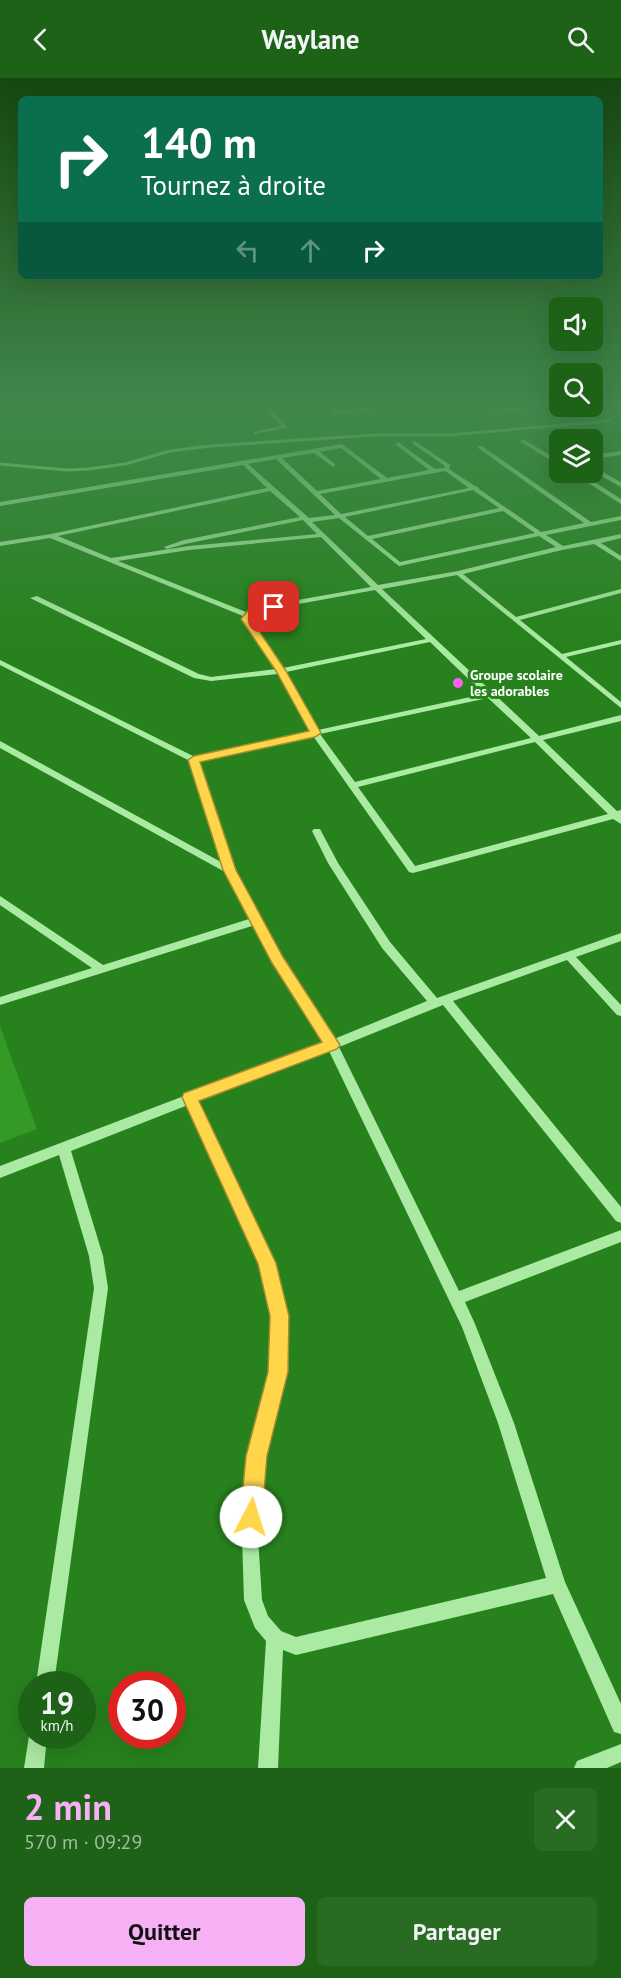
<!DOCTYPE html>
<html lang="fr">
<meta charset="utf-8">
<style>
body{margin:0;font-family:"PT Sans",sans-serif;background:#2a6b23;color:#f1f3f6;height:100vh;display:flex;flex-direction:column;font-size:22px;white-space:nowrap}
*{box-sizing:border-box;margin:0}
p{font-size:20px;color:#a0bca1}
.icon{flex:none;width:33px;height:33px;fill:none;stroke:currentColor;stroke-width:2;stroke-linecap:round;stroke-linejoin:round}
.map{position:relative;height:1690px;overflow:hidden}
.panel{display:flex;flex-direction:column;background:#1d6216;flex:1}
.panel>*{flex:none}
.banner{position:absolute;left:18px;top:18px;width:585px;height:183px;border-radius:9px;box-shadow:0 6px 24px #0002;background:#0b6e4f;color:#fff;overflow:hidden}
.fabs{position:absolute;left:549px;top:219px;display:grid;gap:12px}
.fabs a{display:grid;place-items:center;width:54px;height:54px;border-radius:9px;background:#1d6216;box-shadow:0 6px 24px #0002;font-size:30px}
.speed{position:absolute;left:18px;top:1593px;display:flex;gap:12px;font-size:30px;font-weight:700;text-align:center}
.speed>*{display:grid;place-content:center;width:78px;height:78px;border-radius:50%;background:#1d6216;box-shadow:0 6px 24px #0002;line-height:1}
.speed small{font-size:15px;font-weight:400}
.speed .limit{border:9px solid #d22;background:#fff;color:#111}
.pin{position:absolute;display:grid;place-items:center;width:51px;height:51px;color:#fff;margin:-26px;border-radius:12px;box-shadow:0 3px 9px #0006}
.me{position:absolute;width:66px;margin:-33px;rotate:5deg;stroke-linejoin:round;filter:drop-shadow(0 0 4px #0008)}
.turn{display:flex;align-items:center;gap:21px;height:126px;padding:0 24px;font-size:27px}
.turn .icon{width:78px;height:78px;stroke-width:2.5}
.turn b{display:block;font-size:42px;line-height:51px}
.lanes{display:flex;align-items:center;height:57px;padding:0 24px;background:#0003;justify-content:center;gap:30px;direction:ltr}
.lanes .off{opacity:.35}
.round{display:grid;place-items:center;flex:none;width:63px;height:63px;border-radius:9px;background:#2a6b23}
.overview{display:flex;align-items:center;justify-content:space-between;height:102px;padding:0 24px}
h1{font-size:36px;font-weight:600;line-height:45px;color:#f5b1f4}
.action{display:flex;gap:12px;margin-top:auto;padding:12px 24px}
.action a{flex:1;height:69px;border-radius:9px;background:#f5b1f4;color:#111;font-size:24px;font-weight:600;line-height:69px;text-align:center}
.action a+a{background:#2a6b23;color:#f1f3f6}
header{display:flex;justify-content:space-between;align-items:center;height:78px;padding:0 24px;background:#1d6216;font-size:27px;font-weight:600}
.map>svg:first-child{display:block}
.green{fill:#339a26}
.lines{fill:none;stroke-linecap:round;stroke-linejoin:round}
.stream{stroke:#a0eb95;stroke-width:3}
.minor{fill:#aaeaa2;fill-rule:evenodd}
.route{fill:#ffd54a;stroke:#a68a30;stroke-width:1.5}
.poi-dot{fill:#f960f2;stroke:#27821d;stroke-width:2}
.labels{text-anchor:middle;stroke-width:6;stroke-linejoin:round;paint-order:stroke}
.far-poi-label{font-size:14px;font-weight:bold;fill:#fff;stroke:#27821d;text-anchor:start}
</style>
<header><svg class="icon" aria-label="back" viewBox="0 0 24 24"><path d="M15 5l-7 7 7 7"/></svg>Waylane<svg class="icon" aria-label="search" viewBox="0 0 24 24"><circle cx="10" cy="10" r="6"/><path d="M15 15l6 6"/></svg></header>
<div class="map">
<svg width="621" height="1690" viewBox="0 0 621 1690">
<rect width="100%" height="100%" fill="#27821d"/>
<path class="green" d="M 0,948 L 37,1051 L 0,1065 Z"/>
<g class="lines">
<path class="stream" d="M 0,386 L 67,392 L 88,391 L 125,386 L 170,373 L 210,368 L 375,357 L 448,357 L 610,343"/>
<g class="minor">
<path d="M 261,328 L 267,328 L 287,348 L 287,350 L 254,356 L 254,354 L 281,348 Z"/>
<path d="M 326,328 L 332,328 L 336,333 L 384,328 L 399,328 L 335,337 Z"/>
<path d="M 483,328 L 490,328 L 497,331 L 553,328 L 496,335 Z"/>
<path d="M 612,328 L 621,330 L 621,334 Z"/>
<path d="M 523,361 L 560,383 L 560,388 L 521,364 L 520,363 Z"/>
<path d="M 415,363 L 450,387 L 449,391 L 475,408 L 478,409 L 479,411 L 541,454 L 584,445 L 478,370 L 478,368 L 482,368 L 591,444 L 621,438 L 621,442 L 546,457 L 563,468 L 621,456 L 621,460 L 601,465 L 621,478 L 621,483 L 594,466 L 562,472 L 463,496 L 516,539 L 621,511 L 621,515 L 520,542 L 562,576 L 621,562 L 621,566 L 566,579 L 621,624 L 621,630 L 457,497 L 382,511 L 539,658 L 621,637 L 621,643 L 543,662 L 617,733 L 621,732 L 621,746 L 613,741 L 413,795 L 409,794 L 313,658 L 199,684 L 234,792 L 260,842 L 334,961 L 427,923 L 382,870 L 328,785 L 312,753 L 314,751 L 320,751 L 338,785 L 390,864 L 437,920 L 621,855 L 621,863 L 576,879 L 621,927 L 621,938 L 617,937 L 567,882 L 453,923 L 621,1129 L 621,1145 L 616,1143 L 443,927 L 339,969 L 459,1213 L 621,1152 L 621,1164 L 465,1224 L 475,1246 L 514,1345 L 565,1504 L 621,1626 L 621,1656 L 614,1654 L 553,1516 L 296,1577 L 283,1572 L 278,1690 L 258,1690 L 266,1563 L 255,1550 L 244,1522 L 242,1459 L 249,1379 L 270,1294 L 272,1238 L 260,1185 L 188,1027 L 71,1073 L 103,1178 L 108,1210 L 54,1606 L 36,1606 L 94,1210 L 89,1178 L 59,1077 L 0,1100 L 0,1088 L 184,1018 L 186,1015 L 193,1015 L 325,965 L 252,848 L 0,927 L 0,919 L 92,890 L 0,827 L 0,818 L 103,887 L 249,841 L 225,794 L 0,670 L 0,663 L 221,784 L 190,683 L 0,587 L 0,582 L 195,679 L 310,654 L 278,596 L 211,603 L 194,600 L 30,520 L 37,518 L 199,596 L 211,599 L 276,591 L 242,541 L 243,538 L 50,460 L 0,468 L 0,464 L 51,456 L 267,410 L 243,387 L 0,428 L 0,424 L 342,366 L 387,400 L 429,392 L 396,367 L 395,366 L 398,364 L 435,391 L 444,390 L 445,388 L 413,366 L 413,364 ZM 341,370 L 381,401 L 317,413 L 282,380 L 314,375 L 333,389 L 335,388 L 335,386 L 320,374 ZM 276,381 L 335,437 L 309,440 L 248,386 ZM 445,393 L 469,410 L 341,436 L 320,416 ZM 473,412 L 499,430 L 368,458 L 345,439 ZM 270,413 L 300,439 L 184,462 L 164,469 L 167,471 L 185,466 L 303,442 L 317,456 L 189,468 L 111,480 L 58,458 ZM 503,433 L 535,455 L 400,484 L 372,461 ZM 339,440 L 399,488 L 539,458 L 556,469 L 458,493 L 378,507 L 312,444 ZM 321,459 L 371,509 L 253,530 L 246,534 L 118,483 L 189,472 ZM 375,512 L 426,561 L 283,590 L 250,541 L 250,538 L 255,534 ZM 430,564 L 484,616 L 318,652 L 286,594 ZM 488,620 L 531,660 L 355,704 L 320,656 ZM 535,664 L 608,736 L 415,788 L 358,709 ZM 329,973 L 462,1249 L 498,1345 L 546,1500 L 296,1559 L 281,1553 L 268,1538 L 262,1522 L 258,1459 L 265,1379 L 286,1294 L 286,1238 L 274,1185 L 198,1023 Z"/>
<path d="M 621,373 L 621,377 L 592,381 L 592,377 Z"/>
<path d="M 592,388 L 621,404 L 621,409 L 592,393 Z"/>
<path d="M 571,394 L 579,394 L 621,421 L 621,426 Z"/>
<path d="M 31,1651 L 32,1658 L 47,1658 L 44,1690 L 24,1690 L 29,1658 Z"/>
<path d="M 621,1666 L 621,1684 L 607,1690 L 574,1690 L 577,1683 Z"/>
</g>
</g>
<linearGradient id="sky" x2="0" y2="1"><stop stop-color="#154810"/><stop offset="0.58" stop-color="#41874c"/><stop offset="1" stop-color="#41874c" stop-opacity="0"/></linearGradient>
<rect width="621" height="564" fill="url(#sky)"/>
<path class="route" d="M 274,526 L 278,527 L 278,531 L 256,535 L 251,541 L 286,593 L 321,655 L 315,659 L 200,684 L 236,792 L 283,879 L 340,967 L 337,971 L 199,1023 L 276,1185 L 289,1238 L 288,1294 L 267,1378 L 262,1439 L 259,1447 L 251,1450 L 244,1447 L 240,1439 L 246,1378 L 268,1294 L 270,1238 L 258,1186 L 182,1019 L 184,1015 L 322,964 L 272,885 L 223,792 L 188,682 L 194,678 L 309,653 L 276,593 L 241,541 L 250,530 Z"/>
<circle class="poi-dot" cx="458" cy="605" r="6"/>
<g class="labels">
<g class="far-poi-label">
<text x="470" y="602">Groupe scolaire<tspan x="470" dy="16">les adorables</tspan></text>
</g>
</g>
</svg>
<div class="fabs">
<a><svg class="icon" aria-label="sound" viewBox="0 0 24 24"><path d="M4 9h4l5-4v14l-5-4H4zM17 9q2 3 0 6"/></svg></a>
<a><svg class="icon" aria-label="search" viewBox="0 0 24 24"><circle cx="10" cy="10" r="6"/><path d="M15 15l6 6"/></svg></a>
<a><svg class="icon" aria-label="layers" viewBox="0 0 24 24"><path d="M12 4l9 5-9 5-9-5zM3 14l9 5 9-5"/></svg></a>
</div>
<div class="speed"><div>19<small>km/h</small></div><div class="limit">30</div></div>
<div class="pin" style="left:274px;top:529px;background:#d93025"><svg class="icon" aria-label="arrive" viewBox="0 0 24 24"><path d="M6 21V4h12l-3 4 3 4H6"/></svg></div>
<svg class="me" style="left:251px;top:1439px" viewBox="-20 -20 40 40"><circle r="19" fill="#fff"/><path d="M0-13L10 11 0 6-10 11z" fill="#ffd54a"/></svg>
<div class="banner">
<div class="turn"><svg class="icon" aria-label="right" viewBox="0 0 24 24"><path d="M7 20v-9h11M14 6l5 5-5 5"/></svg><div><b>140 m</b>Tournez à droite</div></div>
<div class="lanes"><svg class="icon off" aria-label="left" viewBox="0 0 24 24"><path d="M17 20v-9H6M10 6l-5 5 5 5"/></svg><svg class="icon off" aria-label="ahead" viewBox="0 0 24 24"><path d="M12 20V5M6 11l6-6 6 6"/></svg><svg class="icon" aria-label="right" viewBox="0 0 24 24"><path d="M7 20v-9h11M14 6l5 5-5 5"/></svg></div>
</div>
</div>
<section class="panel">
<div class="overview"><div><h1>2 min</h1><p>570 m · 09:29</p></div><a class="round"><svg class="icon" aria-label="close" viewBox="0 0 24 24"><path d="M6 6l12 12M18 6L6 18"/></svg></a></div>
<div class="action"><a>Quitter</a><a>Partager</a></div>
</section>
